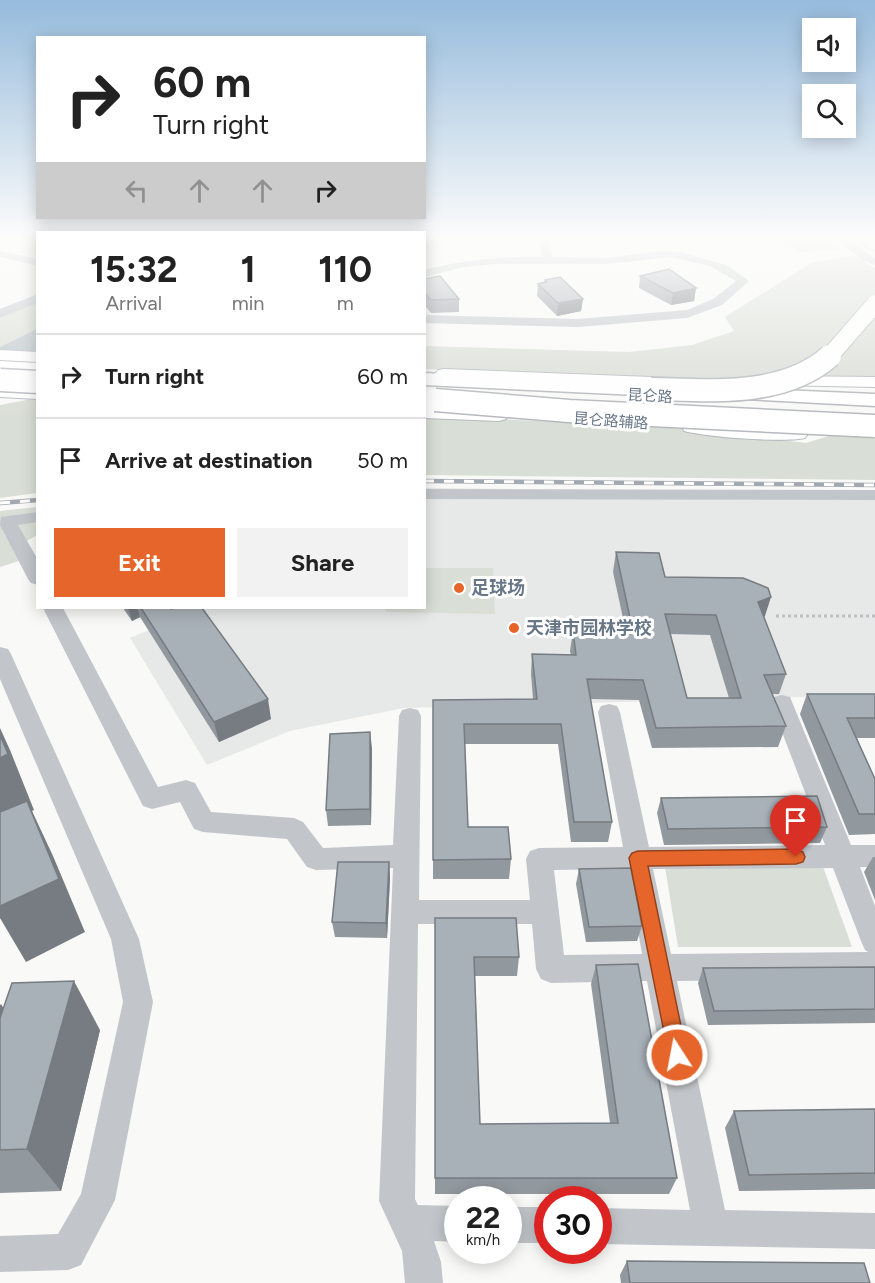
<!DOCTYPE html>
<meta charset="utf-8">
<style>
body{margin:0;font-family:Figtree,"Noto Sans SC",sans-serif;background:#f2f2f2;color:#222;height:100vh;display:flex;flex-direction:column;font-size:22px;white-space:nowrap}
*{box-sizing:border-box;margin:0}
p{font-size:20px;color:#767676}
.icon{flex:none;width:33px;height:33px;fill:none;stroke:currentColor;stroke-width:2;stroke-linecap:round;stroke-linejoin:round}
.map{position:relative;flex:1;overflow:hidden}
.details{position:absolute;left:36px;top:231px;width:390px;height:378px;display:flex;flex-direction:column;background:#fff;border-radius:0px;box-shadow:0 3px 15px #0003}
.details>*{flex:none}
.banner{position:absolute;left:36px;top:36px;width:390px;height:183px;border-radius:0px;box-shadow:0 3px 15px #0003;background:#fff;color:#222;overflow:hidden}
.controls{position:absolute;left:802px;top:18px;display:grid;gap:12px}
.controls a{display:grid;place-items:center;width:54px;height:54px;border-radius:0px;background:#fff;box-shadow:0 3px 15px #0003;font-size:30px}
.speed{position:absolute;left:444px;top:1186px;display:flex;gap:12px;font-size:30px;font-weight:700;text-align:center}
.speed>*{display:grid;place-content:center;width:78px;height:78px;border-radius:50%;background:#fff;box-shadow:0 3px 15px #0003;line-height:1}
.speed small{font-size:15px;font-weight:400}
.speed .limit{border:9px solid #d22;background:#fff;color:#111}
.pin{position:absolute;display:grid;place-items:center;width:51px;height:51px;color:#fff;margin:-62px -26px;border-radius:50% 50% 50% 0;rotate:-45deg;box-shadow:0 0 6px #0007}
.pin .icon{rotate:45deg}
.me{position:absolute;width:66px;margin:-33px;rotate:349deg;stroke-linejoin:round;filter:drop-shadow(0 0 4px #0008)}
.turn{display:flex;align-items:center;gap:21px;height:126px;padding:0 18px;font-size:27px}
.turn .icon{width:78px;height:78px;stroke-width:2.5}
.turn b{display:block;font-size:42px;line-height:51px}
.lanes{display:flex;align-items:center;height:57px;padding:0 18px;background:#0003;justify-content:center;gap:30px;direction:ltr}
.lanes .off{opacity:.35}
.eta{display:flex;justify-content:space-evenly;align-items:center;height:102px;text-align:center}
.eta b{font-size:36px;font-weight:700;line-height:42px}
.primary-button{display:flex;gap:12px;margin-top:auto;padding:12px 18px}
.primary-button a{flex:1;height:69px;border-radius:0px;background:#e5652b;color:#fff;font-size:24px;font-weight:700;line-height:69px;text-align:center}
.primary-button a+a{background:#f2f2f2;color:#222}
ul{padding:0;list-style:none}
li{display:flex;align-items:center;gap:18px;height:84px;padding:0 18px;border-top:2px solid #e0e0e0}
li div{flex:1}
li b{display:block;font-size:22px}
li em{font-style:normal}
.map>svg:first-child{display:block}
.built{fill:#e7e8e8}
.green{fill:#d9ded6}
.water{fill:#bbc6cb}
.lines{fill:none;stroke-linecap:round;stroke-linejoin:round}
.major-casing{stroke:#b6babf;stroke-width:2}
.highway-casing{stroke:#b6b9bd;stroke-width:3}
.path{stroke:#bcbfc2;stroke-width:3;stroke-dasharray:3 3;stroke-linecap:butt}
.minor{fill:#c2c6cb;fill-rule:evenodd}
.major{fill:#fff;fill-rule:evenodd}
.highway{fill:#fff;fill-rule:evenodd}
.rail-casing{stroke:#a3a9b0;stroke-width:4.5}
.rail{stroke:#fff;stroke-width:3;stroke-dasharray:10;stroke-linecap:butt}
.highway-bridge-far1-casing{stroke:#b6b9bd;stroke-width:19;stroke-linecap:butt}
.highway-bridge-casing{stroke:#b6b9bd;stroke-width:25;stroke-linecap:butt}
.highway-bridge-far1{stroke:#fff;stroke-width:17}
.highway-bridge{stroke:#fff;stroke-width:22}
.wall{fill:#91989e;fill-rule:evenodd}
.shaded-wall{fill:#767c81}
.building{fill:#a9b1b8;stroke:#767c81;stroke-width:1.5;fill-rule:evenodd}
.route{fill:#e5652b;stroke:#95421c;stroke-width:1.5}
.poi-dot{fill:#e5652b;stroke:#fff;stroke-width:2}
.labels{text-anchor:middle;stroke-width:6;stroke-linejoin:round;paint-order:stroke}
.far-street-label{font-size:15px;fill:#687788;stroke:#fff}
.poi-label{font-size:18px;font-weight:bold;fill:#687788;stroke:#fff;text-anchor:start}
</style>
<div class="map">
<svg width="875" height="1283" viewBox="0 0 875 1283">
<rect width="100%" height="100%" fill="#f9f9f7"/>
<path class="built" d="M 425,488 L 875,493 L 875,695 L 404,708 L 290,731 L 207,765 L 130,638 L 177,618 L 170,608 L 424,608 Z"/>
<g class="green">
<path d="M 770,237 L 824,237 L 842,249 L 801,252 Z"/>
<path d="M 853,255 L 875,268 L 875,379 L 687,380 L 425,369 L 425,346 L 629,352 L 692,345 L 734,331 L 725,317 L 811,263 Z"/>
<path d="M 37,303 L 37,380 L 0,393 L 0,318 Z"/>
<path d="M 37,398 L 37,493 L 0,498 L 0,405 Z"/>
<path d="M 424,415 L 672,428 L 806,443 L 841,432 L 875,432 L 875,480 L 425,475 Z"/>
<path d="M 37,507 L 37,535 L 15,548 L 19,561 L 0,567 L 0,511 Z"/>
<path d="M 425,568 L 493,568 L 495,614 L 386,612 L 386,608 L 424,608 Z"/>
<path d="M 822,864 L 852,947 L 678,947 L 665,867 Z"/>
</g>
<path class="water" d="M 37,329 L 37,359 L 0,378 L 0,347 Z"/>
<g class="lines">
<g class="major-casing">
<g id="major">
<path d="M 0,350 L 38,352 L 38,362 L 0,360 Z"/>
<path d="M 444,369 L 677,378 L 683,379 L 686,383 L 683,387 L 677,388 L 438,378 L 435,374 L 438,370 Z"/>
<path d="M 779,376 L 875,377 L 875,387 L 773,385 L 770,381 L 773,377 Z"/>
<path d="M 0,387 L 38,389 L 38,399 L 0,397 Z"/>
<path d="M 424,406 L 499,409 L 506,411 L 508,415 L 506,419 L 499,421 L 424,418 Z"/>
<path d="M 691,421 L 798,428 L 805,430 L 808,434 L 805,438 C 783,443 707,437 684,431 L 682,427 L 684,423 Z"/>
</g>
</g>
<g class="highway-casing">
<g id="highway">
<path d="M 856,237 L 874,237 L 875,250 L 869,248 Z"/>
<path d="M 0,361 L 38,363 L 38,375 L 0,373 Z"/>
<path d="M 424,373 L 680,385 L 687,387 L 690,391 L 687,395 L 680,397 L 424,385 Z"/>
<path d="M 731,388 L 875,394 L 875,406 L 724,398 L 720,394 L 724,390 Z"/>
</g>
</g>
<path class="path" d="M 776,616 L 875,616"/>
<g class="minor">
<path d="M 538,237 L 548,237 L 553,257 L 607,258 L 662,251 L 680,252 L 726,265 L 749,281 L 722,305 L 687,318 L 578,327 L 424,323 L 424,315 L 578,319 L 687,310 L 713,299 L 736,281 L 710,266 L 671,257 L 607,264 L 494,264 L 464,267 L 424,277 L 424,270 C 464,260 501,256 542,257 Z"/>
<path d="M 834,237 L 846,237 L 875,258 L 875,265 L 862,260 Z"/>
<path d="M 0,251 L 38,259 L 38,266 L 0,257 Z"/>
<path d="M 38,294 L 38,303 L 0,318 L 0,309 Z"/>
<path d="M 424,489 L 875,490 L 875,500 L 424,499 Z"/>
<path d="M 38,512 L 38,522 L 18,525 L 38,560 L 38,585 L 31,583 L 28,579 L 0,525 L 1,517 Z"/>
<path d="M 43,608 L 63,608 L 158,787 L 186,780 L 195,783 L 211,812 L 294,818 L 303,822 L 323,848 L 393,845 L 399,716 L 402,710 L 410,708 L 418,710 L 421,716 L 419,900 L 530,900 L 526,859 L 530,851 L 539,848 L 623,847 L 598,712 L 601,706 L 609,704 L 617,706 L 620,712 L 649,847 L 825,845 L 771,703 L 774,697 L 782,695 L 790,697 L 851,845 L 875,845 L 875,867 L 860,867 L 875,906 L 875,979 L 677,981 L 725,1210 L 875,1213 L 875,1249 L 598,1244 L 598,1208 L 690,1210 L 647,981 L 551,983 L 541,979 L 536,969 L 532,924 L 418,924 L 415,1199 L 418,1205 L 458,1206 L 458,1242 L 434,1241 L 441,1262 L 443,1283 L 405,1283 L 402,1251 L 379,1201 L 393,868 L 316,870 L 307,867 L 287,839 L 203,832 L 194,829 L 180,802 L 152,809 L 143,806 ZM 833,868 L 861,941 L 865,950 L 868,952 L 671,954 L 653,869 ZM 627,869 L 642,954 L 564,955 L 554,870 Z"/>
<path d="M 0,647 L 8,649 L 11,654 L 139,939 L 153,1002 L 115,1200 L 81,1265 L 68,1270 L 0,1272 L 0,1236 L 58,1234 L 81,1194 L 123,1002 L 111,939 L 0,679 Z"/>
<rect x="508" y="1207" width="40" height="36"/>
</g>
<use href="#major" class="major"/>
<use href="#highway" class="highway"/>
<g class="rail-casing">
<g id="rail">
<path d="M 424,481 L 875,485"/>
<path d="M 0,503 L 38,500"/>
</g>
</g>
<use href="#rail" class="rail"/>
<g class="highway-bridge-far1-casing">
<path id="highway-bridge-far1" d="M 828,358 L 875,304"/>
</g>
<g class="highway-bridge-casing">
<g id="highway-bridge">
<path d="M 0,380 L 38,382"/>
<path d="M 651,389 C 709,390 783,398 830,356"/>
<path d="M 435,400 L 569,411 L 875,426"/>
</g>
</g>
<use href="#highway-bridge-far1" class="highway-bridge-far1"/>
<use href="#highway-bridge" class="highway-bridge"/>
</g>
<g class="wall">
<path d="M 640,276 L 696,288 L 694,301 L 671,305 L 639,288 Z"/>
<path d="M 424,279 L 459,299 L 459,312 L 431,313 L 424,304 Z"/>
<path d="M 545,280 L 583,299 L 581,311 L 557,316 L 537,296 L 538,284 L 545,282 Z"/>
<path d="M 616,552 L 665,577 L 765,616 L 764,617 L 786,674 L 779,694 L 772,694 L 786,726 L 778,747 L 652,748 L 639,700 L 590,699 L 612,822 L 608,842 L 571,842 L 558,744 L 465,744 L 468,827 L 511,859 L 509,879 L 433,879 L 433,700 L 533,699 L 531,674 L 532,654 L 571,655 L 570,651 L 573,631 L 626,632 L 613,572 ZM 670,634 L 710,635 L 729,698 L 687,698 Z"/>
<path d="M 123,608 L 170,608 L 271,719 L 219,742 L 140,617 L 132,621 Z"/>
<path d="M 807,694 L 875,694 L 875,738 L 857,738 L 875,779 L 875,834 L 849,835 L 800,714 Z"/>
<path d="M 372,748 L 371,825 L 328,826 L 326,810 Z"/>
<path d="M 661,798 L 827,827 L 820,843 L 664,845 L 657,813 Z"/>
<path d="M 873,857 L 875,857 L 875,900 L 864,872 Z"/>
<path d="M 389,862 L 390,878 L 387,938 L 335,937 L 332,922 Z"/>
<path d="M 579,869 L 642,926 L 637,941 L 586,942 L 576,884 Z"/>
<path d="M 435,918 L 519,957 L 517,976 L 475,976 L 480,1124 L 610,1123 L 591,984 L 596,965 L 677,1178 L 669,1194 L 435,1194 Z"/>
<path d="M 875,967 L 875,1023 L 708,1025 L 698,983 L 703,968 Z"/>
<path d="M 0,1004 L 3,1008 L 100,1030 L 61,1191 L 0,1193 Z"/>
<path d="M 875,1109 L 875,1189 L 739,1191 L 725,1128 L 734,1111 Z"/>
<path d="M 627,1261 L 870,1283 L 621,1283 L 620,1275 Z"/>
</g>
<g class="shaded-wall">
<path d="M 696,288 L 694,301 L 671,305 L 673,293 Z"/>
<path d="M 583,299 L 581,311 L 557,316 L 558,303 Z"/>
<path d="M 771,597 L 765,616 L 752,622 L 758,602 Z"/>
<path d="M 128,608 L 137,608 L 140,617 L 132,621 Z"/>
<path d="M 268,699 L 271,719 L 219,742 L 214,722 Z"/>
<path d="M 0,728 L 10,750 L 34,810 L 32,811 L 53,856 L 85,932 L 26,962 L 0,918 Z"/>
<path d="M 370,732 L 372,748 L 371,825 L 370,809 Z"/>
<path d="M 389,862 L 390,878 L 387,938 L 386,923 Z"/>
<path d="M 74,981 L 100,1030 L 61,1191 L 27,1149 Z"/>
<path d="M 1,1004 L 10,1019 L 0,1046 L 0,1006 Z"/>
</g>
<g class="building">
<path d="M 669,269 L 696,288 L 673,293 L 640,276 Z"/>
<path d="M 440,276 L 459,299 L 431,300 L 424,292 L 424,279 Z"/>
<path d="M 560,277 L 583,299 L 558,303 L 538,284 L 546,282 L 545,280 Z"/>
<path d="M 616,552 L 659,553 L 665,577 L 743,578 L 768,588 L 771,597 L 758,602 L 786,674 L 764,675 L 786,726 L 656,728 L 643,680 L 587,679 L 612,822 L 574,822 L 561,724 L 464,724 L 468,827 L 508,827 L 511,859 L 433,860 L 433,700 L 537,699 L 532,654 L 576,655 L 573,631 L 633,632 ZM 665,614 L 716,615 L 741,698 L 687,698 Z"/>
<path d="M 141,608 L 170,608 L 171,609 L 176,608 L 202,608 L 268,699 L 214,722 Z"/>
<path d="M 807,694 L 875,694 L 875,718 L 847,718 L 875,779 L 875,814 L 859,814 Z"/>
<path d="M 370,732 L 370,809 L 326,810 L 330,734 Z"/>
<path d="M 0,735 L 8,754 L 0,758 Z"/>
<path d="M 817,796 L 827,827 L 668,829 L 661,798 Z"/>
<path d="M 27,801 L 59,879 L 0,906 L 0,812 Z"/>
<path d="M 338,862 L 389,862 L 386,923 L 332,922 Z"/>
<path d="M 631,868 L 642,926 L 589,927 L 579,869 Z"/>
<path d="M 435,918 L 516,918 L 519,957 L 474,957 L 480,1124 L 618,1123 L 596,965 L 638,964 L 677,1178 L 435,1178 Z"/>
<path d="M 875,967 L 875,1009 L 714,1011 L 703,968 Z"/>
<path d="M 74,981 L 27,1149 L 0,1150 L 0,1018 L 12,983 Z"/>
<path d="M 875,1109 L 875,1173 L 749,1175 L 734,1111 Z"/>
<path d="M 627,1261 L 864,1263 L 870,1283 L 630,1283 Z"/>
</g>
<linearGradient id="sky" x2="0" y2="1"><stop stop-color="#96bbdc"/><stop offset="0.57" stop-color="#fcfcfb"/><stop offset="1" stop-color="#fcfcfb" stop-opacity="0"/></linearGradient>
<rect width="875" height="417" fill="url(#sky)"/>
<path class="route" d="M 796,849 L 803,852 L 805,857 L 803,862 L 796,864 L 648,866 L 687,1055 L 684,1062 L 677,1065 L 670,1062 L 629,858 L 632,853 L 638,851 Z"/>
<g class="poi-dot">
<circle cx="459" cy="588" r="6"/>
<circle cx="514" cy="628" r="6"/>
</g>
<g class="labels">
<g class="far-street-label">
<text transform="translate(650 396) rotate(3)" y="5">昆仑路</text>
<text transform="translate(611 421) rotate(4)" y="5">昆仑路辅路</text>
</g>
<g class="poi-label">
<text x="471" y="594">足球场</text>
<text x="526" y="634">天津市园林学校</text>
</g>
</g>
</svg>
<div class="controls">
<a><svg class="icon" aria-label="sound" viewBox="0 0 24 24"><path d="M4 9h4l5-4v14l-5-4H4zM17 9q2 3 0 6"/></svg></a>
<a><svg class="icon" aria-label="search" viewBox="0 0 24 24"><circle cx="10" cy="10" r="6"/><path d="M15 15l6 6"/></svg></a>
</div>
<div class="speed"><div>22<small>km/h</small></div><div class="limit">30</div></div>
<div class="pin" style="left:796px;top:857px;background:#d93025"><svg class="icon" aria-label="arrive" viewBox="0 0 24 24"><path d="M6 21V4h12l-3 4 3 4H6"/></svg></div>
<svg class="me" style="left:677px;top:1055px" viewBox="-20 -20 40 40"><circle r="17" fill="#e5652b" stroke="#fff" stroke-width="3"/><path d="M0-11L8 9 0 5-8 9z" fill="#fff"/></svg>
<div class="banner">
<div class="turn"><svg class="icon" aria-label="right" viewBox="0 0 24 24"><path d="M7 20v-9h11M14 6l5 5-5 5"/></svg><div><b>60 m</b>Turn right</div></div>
<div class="lanes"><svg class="icon off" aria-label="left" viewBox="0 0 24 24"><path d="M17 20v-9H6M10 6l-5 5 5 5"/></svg><svg class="icon off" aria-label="ahead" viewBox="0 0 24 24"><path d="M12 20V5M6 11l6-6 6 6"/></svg><svg class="icon off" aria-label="ahead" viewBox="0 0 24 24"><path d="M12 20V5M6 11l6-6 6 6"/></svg><svg class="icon" aria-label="right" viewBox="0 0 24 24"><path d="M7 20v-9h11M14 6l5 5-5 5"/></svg></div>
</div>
<section class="details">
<div class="eta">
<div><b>15:32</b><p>Arrival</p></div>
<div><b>1</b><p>min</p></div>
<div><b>110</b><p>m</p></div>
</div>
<ul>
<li><svg class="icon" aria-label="right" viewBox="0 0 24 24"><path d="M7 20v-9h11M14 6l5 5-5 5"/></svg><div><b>Turn right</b></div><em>60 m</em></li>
<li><svg class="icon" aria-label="arrive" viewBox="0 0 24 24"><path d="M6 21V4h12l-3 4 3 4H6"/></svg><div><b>Arrive at destination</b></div><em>50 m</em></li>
</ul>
<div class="primary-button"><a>Exit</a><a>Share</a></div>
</section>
</div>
